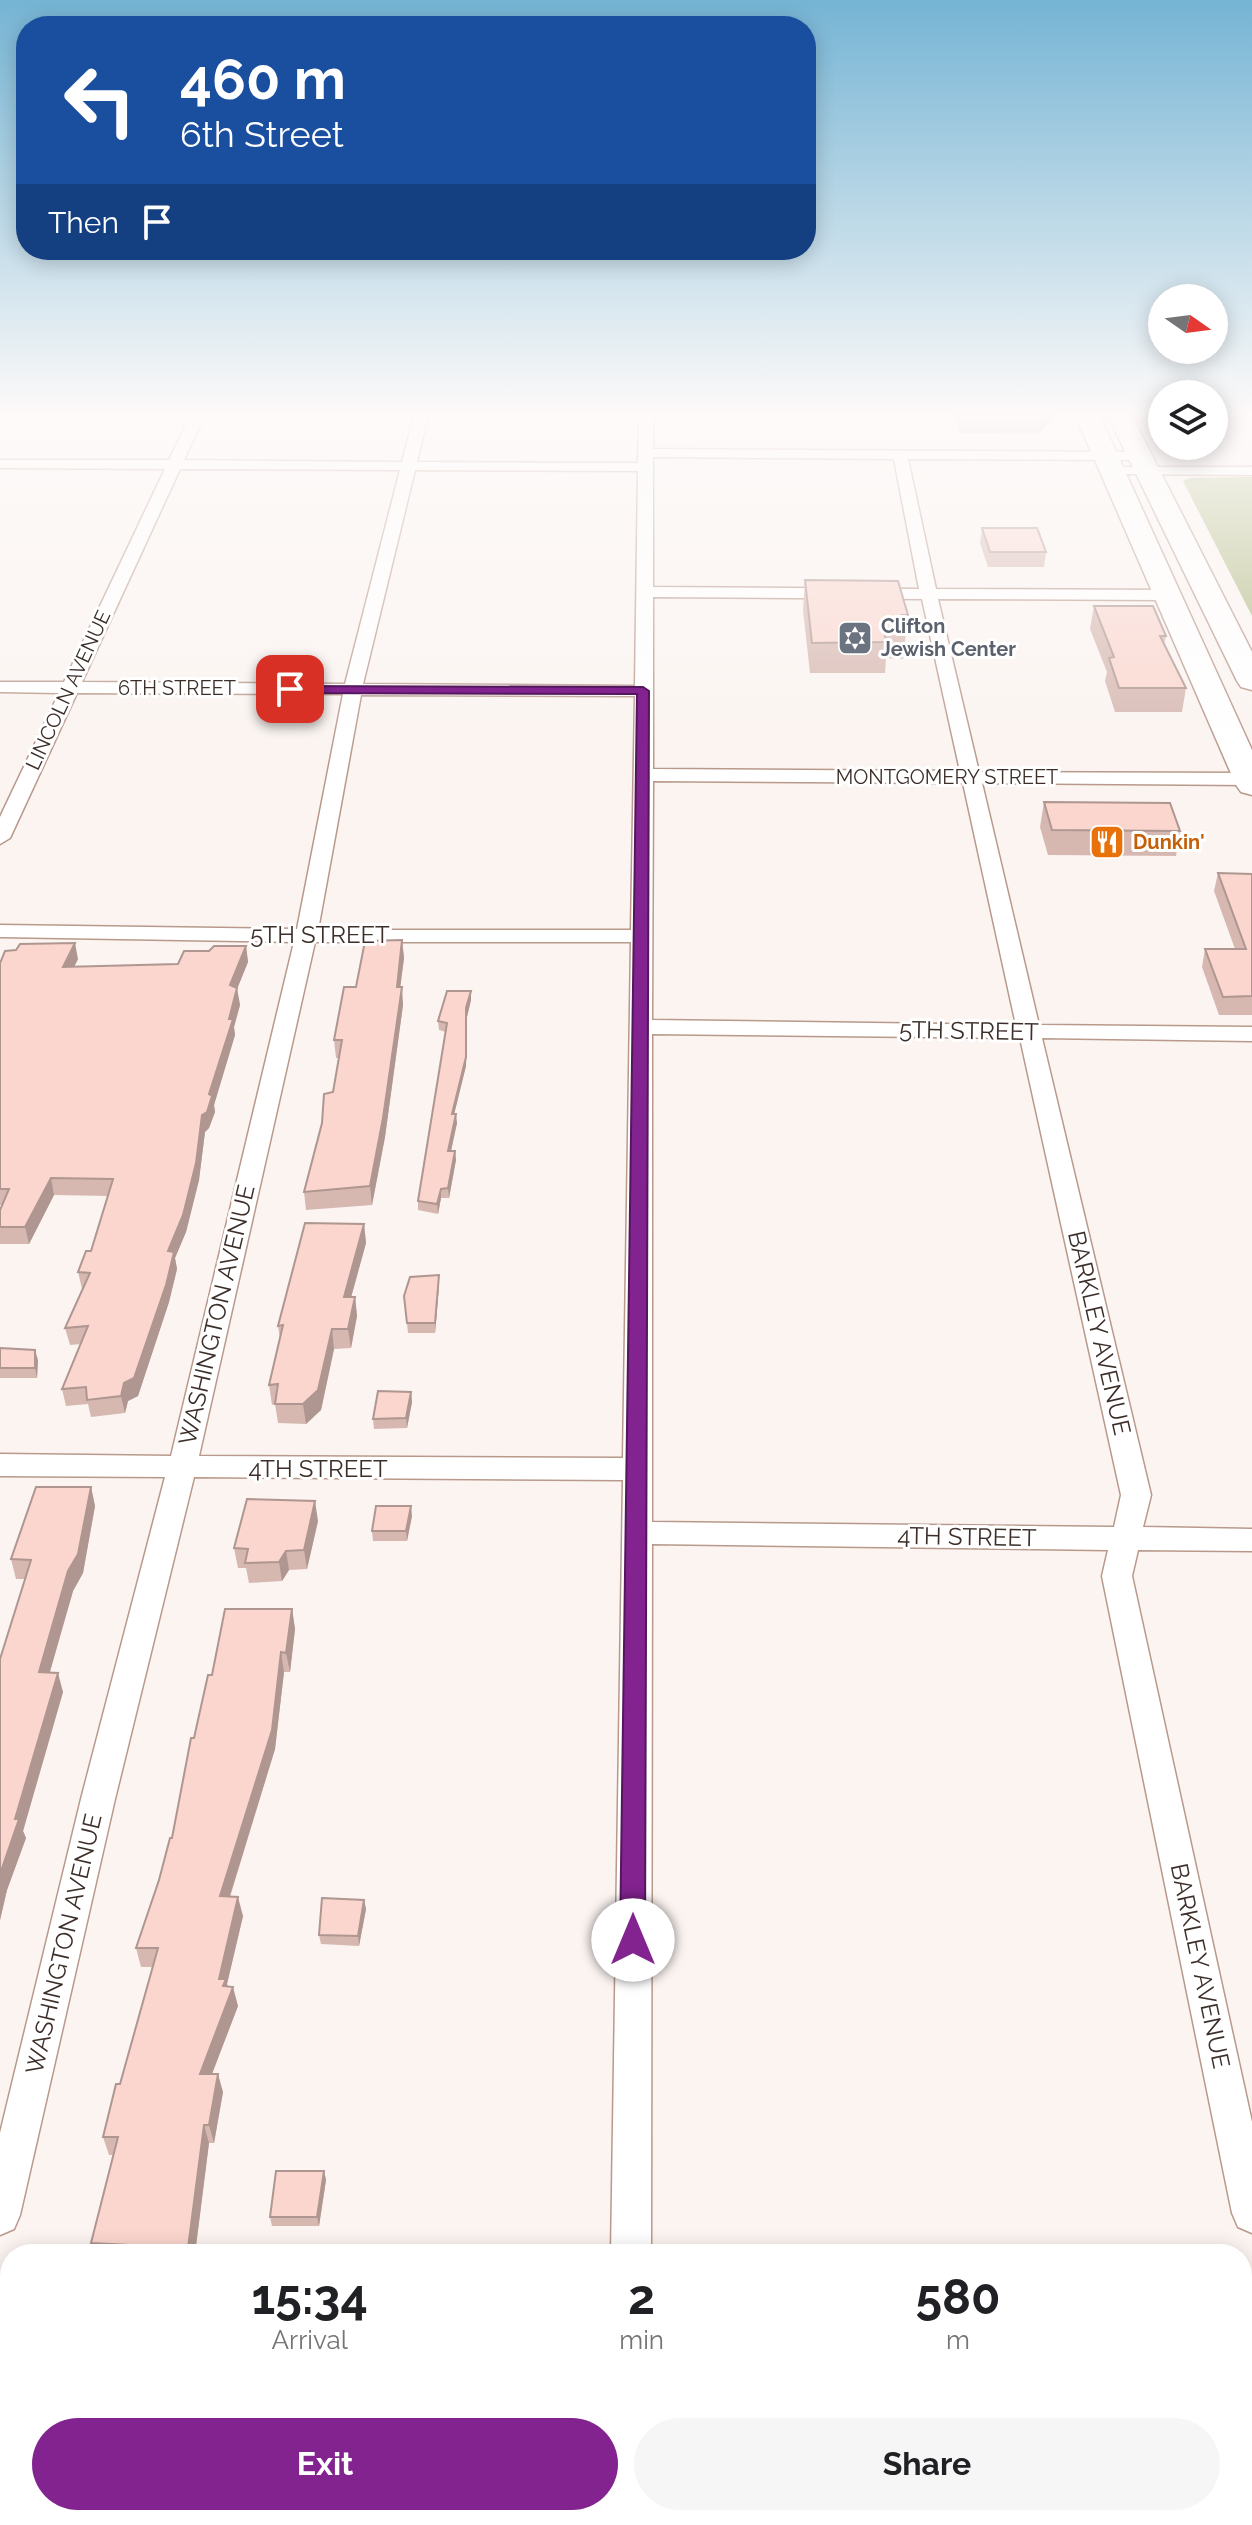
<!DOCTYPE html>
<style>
body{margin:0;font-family:Raleway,sans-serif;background:#f6f6f6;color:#202124;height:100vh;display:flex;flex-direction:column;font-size:30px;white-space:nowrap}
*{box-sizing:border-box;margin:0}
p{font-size:26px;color:#757577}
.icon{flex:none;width:44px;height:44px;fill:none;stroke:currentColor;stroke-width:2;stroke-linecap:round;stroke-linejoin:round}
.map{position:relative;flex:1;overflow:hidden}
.panel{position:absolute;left:0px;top:2244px;width:1252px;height:282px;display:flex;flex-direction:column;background:#fff;border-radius:32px 32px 0 0;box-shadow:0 4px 20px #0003}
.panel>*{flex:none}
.hud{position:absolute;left:16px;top:16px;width:800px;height:244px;border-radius:32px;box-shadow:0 4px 20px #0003;background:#1a4fa0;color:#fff;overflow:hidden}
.needle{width:52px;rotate:104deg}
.controls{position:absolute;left:1148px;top:284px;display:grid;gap:16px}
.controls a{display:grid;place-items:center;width:80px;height:80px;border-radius:50%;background:#fff;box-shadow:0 4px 20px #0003;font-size:40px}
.pin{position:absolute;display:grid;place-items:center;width:68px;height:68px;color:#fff;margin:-34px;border-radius:16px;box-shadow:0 4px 12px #0006}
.me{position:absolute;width:88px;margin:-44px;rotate:0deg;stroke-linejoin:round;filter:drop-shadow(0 0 6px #0008)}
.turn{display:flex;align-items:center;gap:28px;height:168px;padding:0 32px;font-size:36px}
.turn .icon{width:104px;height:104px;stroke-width:2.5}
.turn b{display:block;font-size:56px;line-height:68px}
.then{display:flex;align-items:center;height:76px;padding:0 32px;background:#0003;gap:16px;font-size:30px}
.eta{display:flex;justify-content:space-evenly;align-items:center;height:136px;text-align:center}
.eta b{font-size:48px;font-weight:700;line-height:56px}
.cta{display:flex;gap:16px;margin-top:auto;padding:16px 32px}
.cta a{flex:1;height:92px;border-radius:48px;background:#82238f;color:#fff;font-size:32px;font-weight:700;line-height:92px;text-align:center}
.cta a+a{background:#f6f6f6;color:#202124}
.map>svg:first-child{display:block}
.forest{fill:#b1b983}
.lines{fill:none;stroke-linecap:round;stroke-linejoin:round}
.street-casing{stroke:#b8998b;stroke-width:3}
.highway-casing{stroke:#b8998b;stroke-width:3}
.street{fill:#fff;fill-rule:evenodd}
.highway{fill:#fff;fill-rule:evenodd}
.wall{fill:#d7b8b1}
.shaded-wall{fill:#af9690}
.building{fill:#fad6ce;stroke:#af9690;stroke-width:2}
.route{fill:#82238f;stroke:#54175d;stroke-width:2}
.labels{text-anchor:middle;stroke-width:6;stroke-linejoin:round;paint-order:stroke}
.far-worship-label{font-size:20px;font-weight:bold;fill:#5b616d;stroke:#fff;text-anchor:start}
.far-street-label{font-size:20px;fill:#3c2f2a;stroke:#fff}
.far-food-label{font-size:20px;font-weight:bold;fill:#c56008;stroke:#fff;text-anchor:start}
.street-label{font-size:24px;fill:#3c2f2a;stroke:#fff}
</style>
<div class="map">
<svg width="1252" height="2525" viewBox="0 0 1252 2525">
<rect width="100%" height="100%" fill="#fbf4f1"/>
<path class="forest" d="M 1252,477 L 1252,616 L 1183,481 L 1190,478 Z"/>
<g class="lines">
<g class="street-casing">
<g id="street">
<path d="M 192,412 L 206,412 L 184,460 L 402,462 L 415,412 L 429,412 L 417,462 L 638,463 L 639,412 L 653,412 L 653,449 L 1140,452 L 1147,456 L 1140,460 L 908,459 L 936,589 L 1167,590 L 1175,595 L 1167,600 L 938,599 L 979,772 L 1252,773 L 1252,785 L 982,783 L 1039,1025 L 1252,1027 L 1252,1041 L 1042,1038 L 1151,1495 L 1143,1527 L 1252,1529 L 1252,1551 L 1138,1550 L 1132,1576 L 1252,2122 L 1252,2233 L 1238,2227 L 1232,2213 L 1102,1576 L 1108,1550 L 652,1544 L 651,2254 L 611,2254 L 623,1480 L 194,1477 L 115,1799 L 20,2215 L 14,2229 L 0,2235 L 0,2133 L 81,1799 L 165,1477 L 0,1476 L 0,1454 L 171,1456 L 294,942 L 0,937 L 0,925 L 297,929 L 343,694 L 77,693 L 10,838 L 0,844 L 0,817 L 59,693 L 0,692 L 0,682 L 64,682 L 165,469 L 0,468 L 0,460 L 169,460 ZM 653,457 L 894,459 L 919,589 L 653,587 ZM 180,469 L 400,470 L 345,684 L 82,682 ZM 415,470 L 638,471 L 635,686 L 363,684 ZM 653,597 L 922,599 L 960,771 L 653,769 ZM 361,695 L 635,696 L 631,930 L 318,930 ZM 653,781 L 963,783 L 1016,1025 L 652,1020 ZM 315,942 L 631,942 L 623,1458 L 199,1456 ZM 652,1034 L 1020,1038 L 1121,1495 L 1114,1527 L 652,1522 Z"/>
<path d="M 1124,467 L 1252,467 L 1252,475 L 1119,474 L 1119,468 Z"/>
<rect x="608" y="2516" width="44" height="9"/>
</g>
</g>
<g class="highway-casing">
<g id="highway">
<path d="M 1074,412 L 1098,412 L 1252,750 L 1252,795 L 1241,792 L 1236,785 Z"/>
<path d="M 1106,412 L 1130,412 L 1252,652 L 1252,690 L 1241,687 L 1237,681 Z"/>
</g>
</g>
<use href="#street" class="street"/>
<use href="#highway" class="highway"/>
</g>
<g class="wall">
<path d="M 952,412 L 1057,412 L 1056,414 L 1038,434 L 959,433 Z"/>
<path d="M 982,528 L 1046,552 L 1044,567 L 988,567 L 980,543 Z"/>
<path d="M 805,580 L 908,615 L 903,659 L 886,658 L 885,673 L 810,673 L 803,610 Z"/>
<path d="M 1094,606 L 1166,636 L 1164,645 L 1186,688 L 1182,712 L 1115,712 L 1105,681 L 1107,672 L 1090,629 Z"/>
<path d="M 1044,802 L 1180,831 L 1176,856 L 1048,855 L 1040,827 Z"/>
<path d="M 1218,873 L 1252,874 L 1252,1015 L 1219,1015 L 1202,967 L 1205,949 L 1235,949 L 1214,891 Z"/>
<path d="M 402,940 L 404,958 L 400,987 L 403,1005 L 385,1137 L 372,1205 L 306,1210 L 304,1192 L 333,1092 L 339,1058 L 336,1058 L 334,1040 L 356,987 Z"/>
<path d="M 246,946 L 248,962 L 237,989 L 240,1005 L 234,1027 L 235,1035 L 214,1105 L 215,1112 L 209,1128 L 205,1132 L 199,1180 L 186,1232 L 175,1258 L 177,1269 L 169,1302 L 138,1396 L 128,1401 L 125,1413 L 91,1417 L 88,1404 L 66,1406 L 62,1389 L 81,1344 L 70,1345 L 65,1328 L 82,1289 L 78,1272 L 91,1251 L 108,1196 L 54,1195 L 29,1244 L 0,1244 L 0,1210 L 2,1205 L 0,1205 L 0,963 L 78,959 L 74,967 L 178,964 L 209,951 Z"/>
<path d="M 471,991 L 471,1000 L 467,1017 L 466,1066 L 454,1114 L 457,1123 L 451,1151 L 455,1151 L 456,1160 L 449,1198 L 441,1198 L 438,1214 L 418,1210 L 418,1201 L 446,1032 L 439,1030 L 438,1021 Z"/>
<path d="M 364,1224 L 366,1243 L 351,1297 L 355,1297 L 357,1316 L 351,1348 L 334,1349 L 321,1410 L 306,1424 L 278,1423 L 275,1404 L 272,1405 L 269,1385 L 280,1339 L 278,1326 Z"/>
<path d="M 439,1285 L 435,1333 L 408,1333 L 404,1296 Z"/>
<path d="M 0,1348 L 38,1360 L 37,1378 L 0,1378 Z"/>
<path d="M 411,1392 L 412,1402 L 407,1428 L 374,1429 L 373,1419 Z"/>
<path d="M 91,1487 L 95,1506 L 83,1573 L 73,1591 L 50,1672 L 63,1692 L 23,1831 L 26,1838 L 7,1890 L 0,1920 L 0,1659 L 25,1579 L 16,1579 L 11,1559 Z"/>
<path d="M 412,1516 L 407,1541 L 373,1541 L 372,1531 Z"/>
<path d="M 318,1521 L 307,1569 L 289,1570 L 282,1581 L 249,1583 L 246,1568 L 238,1568 L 234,1548 Z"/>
<path d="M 292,1609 L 295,1629 L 290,1672 L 284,1672 L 275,1749 L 230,1897 L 243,1916 L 227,1984 L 238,2006 L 212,2074 L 223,2092 L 214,2143 L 209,2143 L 195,2254 L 95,2254 L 91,2243 L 113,2155 L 109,2155 L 103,2137 L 120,2084 L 153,1967 L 141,1967 L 136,1948 L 172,1838 L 194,1738 L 212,1675 Z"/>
<path d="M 364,1900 L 366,1909 L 359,1946 L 321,1944 L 319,1935 Z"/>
<path d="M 324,2171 L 326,2180 L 319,2226 L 272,2226 L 270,2217 Z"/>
</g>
<g class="shaded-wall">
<path d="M 1043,412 L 1057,412 L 1056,414 L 1038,434 L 1041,414 Z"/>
<path d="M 402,940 L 404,958 L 398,1005 L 397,987 Z"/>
<path d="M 75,943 L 78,959 L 66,983 L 63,967 Z"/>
<path d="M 246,946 L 248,962 L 237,989 L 240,1005 L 234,1027 L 235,1035 L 214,1105 L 215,1112 L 209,1128 L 205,1132 L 199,1180 L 186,1232 L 175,1258 L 177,1269 L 169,1302 L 138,1396 L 128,1401 L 125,1413 L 121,1396 L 124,1383 L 168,1251 L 202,1115 L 209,1094 L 229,1019 L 230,985 Z"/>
<path d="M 402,987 L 403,1005 L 385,1137 L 372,1205 L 370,1186 Z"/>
<path d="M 471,991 L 471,1000 L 467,1017 L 466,1066 L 452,1123 L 452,1114 L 466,1008 Z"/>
<path d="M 456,1114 L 457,1123 L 449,1160 L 448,1151 Z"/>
<path d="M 455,1151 L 456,1160 L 449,1198 L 448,1188 Z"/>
<path d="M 51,1178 L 54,1195 L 29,1244 L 25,1227 Z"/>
<path d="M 441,1189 L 441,1198 L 438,1214 L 437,1204 Z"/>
<path d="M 364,1224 L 366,1243 L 346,1316 L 344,1297 Z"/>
<path d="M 439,1275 L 439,1285 L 435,1333 L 435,1323 Z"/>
<path d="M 355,1297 L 357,1316 L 351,1348 L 348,1329 Z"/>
<path d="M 332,1329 L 334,1349 L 321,1410 L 306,1424 L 303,1404 Z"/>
<path d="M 35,1350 L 38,1360 L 37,1378 L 35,1368 Z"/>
<path d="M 411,1392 L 412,1402 L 407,1428 L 406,1418 Z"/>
<path d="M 91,1487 L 95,1506 L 83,1573 L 73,1591 L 44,1692 L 39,1672 Z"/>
<path d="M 315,1501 L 318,1521 L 307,1569 L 304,1550 Z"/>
<path d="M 411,1506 L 412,1516 L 407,1541 L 406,1531 Z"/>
<path d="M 286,1551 L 289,1570 L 282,1581 L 279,1562 Z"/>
<path d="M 292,1609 L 295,1629 L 290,1672 L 286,1653 Z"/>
<path d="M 281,1652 L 284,1672 L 275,1749 L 224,1915 L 220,1896 Z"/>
<path d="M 58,1673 L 63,1692 L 23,1831 L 26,1838 L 7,1890 L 0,1920 L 0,1874 Z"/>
<path d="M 238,1897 L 243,1916 L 227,1984 L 230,1997 L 233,1987 L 238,2006 L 205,2092 L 200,2074 L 219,1979 Z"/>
<path d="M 364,1900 L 366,1909 L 359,1946 L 358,1936 Z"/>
<path d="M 218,2074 L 223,2092 L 214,2143 L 209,2125 Z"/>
<path d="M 204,2125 L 209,2143 L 195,2254 L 190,2254 L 188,2248 Z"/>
<path d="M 324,2171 L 326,2180 L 319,2226 L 317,2217 Z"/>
</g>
<g class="building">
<path d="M 961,412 L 1043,412 L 1041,414 L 961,413 Z"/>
<path d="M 982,528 L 1037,528 L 1046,552 L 990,552 Z"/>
<path d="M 805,580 L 898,581 L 908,615 L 902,615 L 906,628 L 882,628 L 887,642 L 812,643 Z"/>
<path d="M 1094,606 L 1153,606 L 1166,636 L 1160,636 L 1186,688 L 1119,688 L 1109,658 L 1114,657 Z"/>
<path d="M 1044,802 L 1170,803 L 1180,831 L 1052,830 Z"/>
<path d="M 1218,873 L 1252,874 L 1252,996 L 1223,997 L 1205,949 L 1246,949 Z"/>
<path d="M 402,940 L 397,987 L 402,987 L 383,1118 L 370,1186 L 304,1192 L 322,1123 L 324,1094 L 333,1092 L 342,1040 L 334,1040 L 344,987 L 356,987 L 365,941 Z"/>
<path d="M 75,943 L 63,967 L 178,964 L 184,951 L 209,951 L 214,946 L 246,946 L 230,985 L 237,988 L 229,1019 L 233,1019 L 209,1094 L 212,1096 L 207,1112 L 202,1115 L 196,1163 L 183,1215 L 168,1251 L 174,1252 L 166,1285 L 134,1378 L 124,1383 L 121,1396 L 87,1400 L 86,1387 L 62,1389 L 88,1326 L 65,1328 L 90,1273 L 78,1272 L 86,1251 L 91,1251 L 113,1179 L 51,1178 L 25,1227 L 0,1227 L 0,1210 L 9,1189 L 0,1189 L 0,963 L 5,951 L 16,950 L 20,944 Z"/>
<path d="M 447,991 L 471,991 L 466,1008 L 466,1057 L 452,1114 L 456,1114 L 448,1151 L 455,1151 L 448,1188 L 441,1189 L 437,1204 L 418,1201 L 447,1023 L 438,1021 Z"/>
<path d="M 305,1223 L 364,1224 L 344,1297 L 355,1297 L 348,1329 L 332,1329 L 318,1390 L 303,1404 L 275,1404 L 278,1384 L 269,1385 L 283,1325 L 278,1326 Z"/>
<path d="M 439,1275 L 435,1323 L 407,1323 L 404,1296 L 410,1277 Z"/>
<path d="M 0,1348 L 35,1350 L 35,1368 L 0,1368 Z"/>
<path d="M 378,1391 L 411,1392 L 406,1418 L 373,1419 Z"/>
<path d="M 36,1487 L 91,1487 L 78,1554 L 68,1571 L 39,1672 L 58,1673 L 15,1819 L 19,1819 L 0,1874 L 0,1659 L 31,1560 L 11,1559 Z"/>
<path d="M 247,1499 L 315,1501 L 304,1550 L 286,1551 L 279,1562 L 245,1563 L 248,1549 L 234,1548 Z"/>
<path d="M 376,1506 L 411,1506 L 406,1531 L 372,1531 Z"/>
<path d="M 225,1609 L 292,1609 L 286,1653 L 281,1652 L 272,1730 L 220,1896 L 238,1897 L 219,1979 L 226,1979 L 223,1986 L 233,1987 L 200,2074 L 218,2074 L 209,2125 L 204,2125 L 188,2248 L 91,2243 L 118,2137 L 103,2137 L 116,2084 L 120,2084 L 158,1948 L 136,1948 L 159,1880 L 170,1838 L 172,1838 L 191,1738 L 194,1738 L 208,1675 L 212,1675 Z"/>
<path d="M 322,1898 L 364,1900 L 358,1936 L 319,1935 Z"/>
<path d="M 276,2171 L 324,2171 L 317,2217 L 270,2217 Z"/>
</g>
<linearGradient id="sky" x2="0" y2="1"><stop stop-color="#75b4d4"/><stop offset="0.54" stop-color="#fdfaf9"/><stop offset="1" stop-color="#fdfaf9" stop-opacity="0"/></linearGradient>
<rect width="1252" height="765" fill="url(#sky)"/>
<path class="route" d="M 286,686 L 643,687 L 649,691 L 645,1940 L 642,1948 L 633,1952 L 624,1948 L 620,1940 L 637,694 L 290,693 L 286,691 Z"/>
<defs>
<g id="synagogue-square" transform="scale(1.8)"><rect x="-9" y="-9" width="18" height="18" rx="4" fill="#6b7280" stroke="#fff"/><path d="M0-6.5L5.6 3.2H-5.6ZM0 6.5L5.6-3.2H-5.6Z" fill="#fff"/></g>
<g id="restaurant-square" transform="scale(1.8)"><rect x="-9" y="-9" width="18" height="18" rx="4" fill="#e8710a" stroke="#fff"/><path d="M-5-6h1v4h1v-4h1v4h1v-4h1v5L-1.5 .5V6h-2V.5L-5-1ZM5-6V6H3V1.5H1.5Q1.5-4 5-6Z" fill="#fff"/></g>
</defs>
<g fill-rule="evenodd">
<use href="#synagogue-square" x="855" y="638"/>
<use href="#restaurant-square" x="1107" y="842"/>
</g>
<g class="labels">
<g class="far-worship-label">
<text x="881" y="633">Clifton<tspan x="881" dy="23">Jewish Center</tspan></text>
</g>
<g class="far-street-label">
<text x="177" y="695">6TH STREET</text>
<text transform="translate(68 690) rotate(-65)" y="7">LINCOLN AVENUE</text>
<text x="947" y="784">MONTGOMERY STREET</text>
</g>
<g class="far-food-label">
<text x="1133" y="849">Dunkin'</text>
</g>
<g class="street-label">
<text x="320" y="943">5TH STREET</text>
<text transform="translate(969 1031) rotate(1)" y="8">5TH STREET</text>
<text transform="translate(217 1315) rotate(-77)" y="8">WASHINGTON AVENUE</text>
<text transform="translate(1099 1333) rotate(77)" y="8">BARKLEY AVENUE</text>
<text x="318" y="1477">4TH STREET</text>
<text transform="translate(967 1537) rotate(1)" y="8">4TH STREET</text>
<text transform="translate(64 1944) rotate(-77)" y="8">WASHINGTON AVENUE</text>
<text transform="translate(1200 1966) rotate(78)" y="8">BARKLEY AVENUE</text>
</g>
</g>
</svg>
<div class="controls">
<a><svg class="needle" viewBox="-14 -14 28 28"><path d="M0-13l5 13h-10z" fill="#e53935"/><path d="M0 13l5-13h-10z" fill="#757577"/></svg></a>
<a><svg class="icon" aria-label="layers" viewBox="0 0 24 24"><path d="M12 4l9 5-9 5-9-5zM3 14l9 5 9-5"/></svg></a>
</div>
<div class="pin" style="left:290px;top:689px;background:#d93025"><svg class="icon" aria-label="arrive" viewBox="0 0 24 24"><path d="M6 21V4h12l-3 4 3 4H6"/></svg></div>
<svg class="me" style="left:633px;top:1940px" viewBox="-20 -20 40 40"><circle r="19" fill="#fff"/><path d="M0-13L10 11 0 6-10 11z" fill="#82238f"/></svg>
<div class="hud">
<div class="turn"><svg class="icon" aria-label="left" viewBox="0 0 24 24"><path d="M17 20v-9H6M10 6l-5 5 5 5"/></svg><div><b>460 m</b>6th Street</div></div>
<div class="then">Then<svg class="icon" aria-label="arrive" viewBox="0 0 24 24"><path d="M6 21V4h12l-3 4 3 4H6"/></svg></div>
</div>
<section class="panel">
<div class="eta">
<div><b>15:34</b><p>Arrival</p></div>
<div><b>2</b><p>min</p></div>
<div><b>580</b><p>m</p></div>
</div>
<div class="cta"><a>Exit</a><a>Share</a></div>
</section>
</div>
